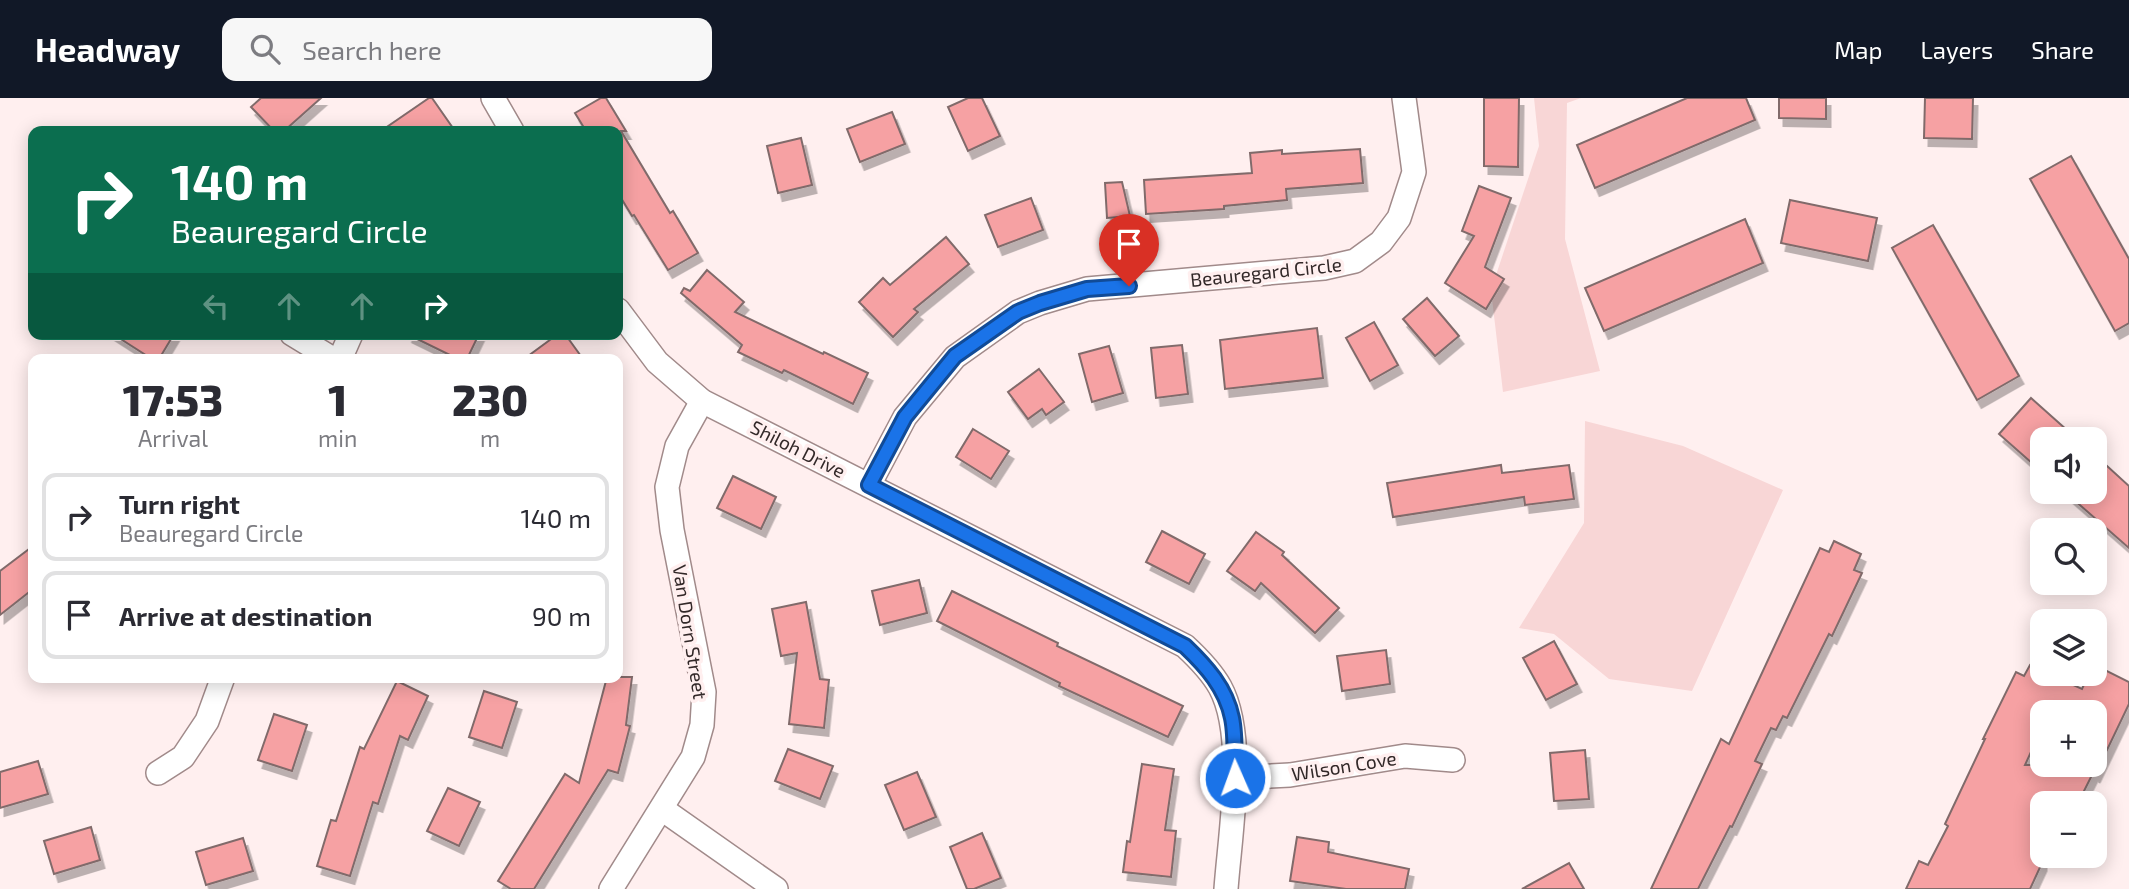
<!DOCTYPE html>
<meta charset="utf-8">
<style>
body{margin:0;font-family:"Exo 2",sans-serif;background:#f7f7f7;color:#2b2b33;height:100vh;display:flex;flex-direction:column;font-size:26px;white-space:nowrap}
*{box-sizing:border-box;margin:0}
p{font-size:23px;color:#7c7c81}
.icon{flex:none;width:38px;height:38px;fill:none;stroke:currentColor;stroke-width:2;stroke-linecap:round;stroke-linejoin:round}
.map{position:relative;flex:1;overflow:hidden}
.details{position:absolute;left:28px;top:256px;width:595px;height:329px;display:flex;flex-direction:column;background:#fff;border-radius:14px;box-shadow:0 4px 18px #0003}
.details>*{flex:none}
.banner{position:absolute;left:28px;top:28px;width:595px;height:214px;border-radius:14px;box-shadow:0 4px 18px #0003;background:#0b6e4f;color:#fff;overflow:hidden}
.fabs{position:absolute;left:2030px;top:329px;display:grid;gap:14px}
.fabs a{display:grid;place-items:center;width:77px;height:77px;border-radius:14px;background:#fff;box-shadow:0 4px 18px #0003;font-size:35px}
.pin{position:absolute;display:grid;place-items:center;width:60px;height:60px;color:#fff;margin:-72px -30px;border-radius:50% 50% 50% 0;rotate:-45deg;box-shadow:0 0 7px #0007}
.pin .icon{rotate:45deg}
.me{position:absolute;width:77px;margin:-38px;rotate:358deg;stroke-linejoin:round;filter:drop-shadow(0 0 5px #0008)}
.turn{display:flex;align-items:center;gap:24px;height:147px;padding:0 28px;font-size:32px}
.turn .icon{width:91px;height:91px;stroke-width:2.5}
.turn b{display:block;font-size:49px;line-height:60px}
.lanes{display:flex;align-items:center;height:66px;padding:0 28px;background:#0003;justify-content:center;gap:35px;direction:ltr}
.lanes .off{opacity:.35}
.eta{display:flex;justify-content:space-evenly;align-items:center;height:119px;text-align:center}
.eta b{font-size:42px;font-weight:800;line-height:49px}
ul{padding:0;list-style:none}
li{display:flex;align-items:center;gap:21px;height:88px;margin:0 14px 10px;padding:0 14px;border:4px solid #e1e1e2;border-radius:14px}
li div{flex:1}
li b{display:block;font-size:26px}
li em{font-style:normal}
header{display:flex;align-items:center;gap:42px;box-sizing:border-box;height:98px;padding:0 35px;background:#111827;color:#fff}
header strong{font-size:33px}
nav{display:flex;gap:38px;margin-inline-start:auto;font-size:24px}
.search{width:490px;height:63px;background:#f7f7f7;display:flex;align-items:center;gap:18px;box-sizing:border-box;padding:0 24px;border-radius:14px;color:#7c7c81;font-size:26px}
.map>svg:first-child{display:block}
.green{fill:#f8d6d6}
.building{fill:#f6a1a3;stroke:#816b6b;stroke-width:2;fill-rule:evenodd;filter:url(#shadow)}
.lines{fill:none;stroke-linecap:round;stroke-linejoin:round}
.minor-casing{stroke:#a18a8a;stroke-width:26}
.minor{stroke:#fff;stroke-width:23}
.route-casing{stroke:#114b97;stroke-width:18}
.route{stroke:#1a73e8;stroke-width:12}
.labels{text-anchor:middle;stroke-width:7;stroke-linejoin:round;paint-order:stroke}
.street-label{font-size:19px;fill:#322828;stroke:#ffefef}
</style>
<header>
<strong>Headway</strong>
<div class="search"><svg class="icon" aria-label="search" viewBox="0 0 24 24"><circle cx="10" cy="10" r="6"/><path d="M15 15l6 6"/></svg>Search here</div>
<nav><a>Map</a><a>Layers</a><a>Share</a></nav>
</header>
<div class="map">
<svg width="2129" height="791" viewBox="0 0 2129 791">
<defs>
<filter id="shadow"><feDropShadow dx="4.5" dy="8" stdDeviation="0" flood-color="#0004"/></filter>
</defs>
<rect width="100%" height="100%" fill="#ffefef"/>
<g class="green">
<path d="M 1534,0 L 1581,0 L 1567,5 L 1565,141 L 1600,273 L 1503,294 L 1491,192 L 1539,48 Z"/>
<path d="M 1585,323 L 1683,348 L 1783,392 L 1692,593 L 1609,581 L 1554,536 L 1519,530 L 1584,425 Z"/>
</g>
<g class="building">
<path d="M 261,0 L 321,0 L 284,33 L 274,33 L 251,9 Z"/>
<path d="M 429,0 L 432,0 L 455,33 L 381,33 Z"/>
<path d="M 601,0 L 606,0 L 626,33 L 621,33 L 670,115 L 673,113 L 698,155 L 668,172 L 634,117 L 632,118 L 618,95 L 618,33 L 586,33 L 575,15 Z"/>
<path d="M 968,0 L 982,0 L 1000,38 L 968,53 L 948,9 Z"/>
<path d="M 1484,0 L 1519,0 L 1518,69 L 1484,68 Z"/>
<path d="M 1687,0 L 1746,0 L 1755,22 L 1595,90 L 1577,47 Z"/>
<path d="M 1779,0 L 1826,0 L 1826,21 L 1779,20 Z"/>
<path d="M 1925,0 L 1973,0 L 1972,41 L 1924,40 Z"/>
<path d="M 892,14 L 905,46 L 860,64 L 847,31 Z"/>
<path d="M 801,40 L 812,87 L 778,95 L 767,48 Z"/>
<path d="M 1360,51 L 1363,85 L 1286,91 L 1287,102 L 1224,108 L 1224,111 L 1146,116 L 1144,82 L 1252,75 L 1250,55 L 1282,52 L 1282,56 Z"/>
<path d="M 2071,58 L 2129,161 L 2129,225 L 2115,233 L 2030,81 Z"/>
<path d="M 1122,84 L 1130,118 L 1107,120 L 1105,85 Z"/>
<path d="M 1479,88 L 1511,100 L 1485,169 L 1504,181 L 1486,211 L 1445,185 L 1474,138 L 1462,133 Z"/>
<path d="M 1031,100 L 1043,132 L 998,149 L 985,117 Z"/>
<path d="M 1790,102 L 1877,120 L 1868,163 L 1781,145 Z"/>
<path d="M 1745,121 L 1763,165 L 1604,233 L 1585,190 Z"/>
<path d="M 1933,127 L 2019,278 L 1977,302 L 1892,150 Z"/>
<path d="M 946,139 L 969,166 L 914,211 L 918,214 L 893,239 L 859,204 L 883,180 L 890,187 Z"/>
<path d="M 707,172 L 744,204 L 735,214 L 823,256 L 824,254 L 868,275 L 853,306 L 784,272 L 782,275 L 738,254 L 742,247 L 681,195 L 684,190 L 690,193 Z"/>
<path d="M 1427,200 L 1459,238 L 1435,258 L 1403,221 Z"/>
<path d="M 1374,224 L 1398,267 L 1370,283 L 1346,240 Z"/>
<path d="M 1317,230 L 1323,280 L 1225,291 L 1220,242 Z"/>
<path d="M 113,236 L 174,236 L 159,261 L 152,261 Z"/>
<path d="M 407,236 L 479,236 L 467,261 L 458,261 Z"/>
<path d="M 558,236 L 565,236 L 583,261 L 524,261 Z"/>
<path d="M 1182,247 L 1188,296 L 1156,300 L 1151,250 Z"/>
<path d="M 1109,248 L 1123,295 L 1092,304 L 1079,256 Z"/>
<path d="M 1039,271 L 1064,304 L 1046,317 L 1042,311 L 1028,321 L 1008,294 Z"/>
<path d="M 2031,300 L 2077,341 L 2042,341 L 2042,374 L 1999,336 Z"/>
<path d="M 973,331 L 1009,353 L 991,381 L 956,359 Z"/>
<path d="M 2095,357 L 2129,388 L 2129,450 L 2065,394 L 2095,394 Z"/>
<path d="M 1501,367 L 1502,375 L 1569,367 L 1574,401 L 1525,407 L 1524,399 L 1393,419 L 1387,385 Z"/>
<path d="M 733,378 L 776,399 L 761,431 L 717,410 Z"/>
<path d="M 1162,433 L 1205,456 L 1189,486 L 1146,464 Z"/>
<path d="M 1256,434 L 1284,454 L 1282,457 L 1339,510 L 1315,535 L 1261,485 L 1255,493 L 1227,473 Z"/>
<path d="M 1834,443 L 1861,456 L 1854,472 L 1862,475 L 1832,538 L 1829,536 L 1787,620 L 1783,618 L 1776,632 L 1771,630 L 1755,663 L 1762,666 L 1732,729 L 1730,728 L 1698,791 L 1651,791 L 1721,641 L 1729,646 L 1820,450 L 1829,454 Z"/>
<path d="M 33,448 L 33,491 L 0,517 L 0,473 Z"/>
<path d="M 919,482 L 927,515 L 880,527 L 872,493 Z"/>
<path d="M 952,493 L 1058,545 L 1057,548 L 1183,608 L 1168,639 L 1059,588 L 1060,585 L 937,523 Z"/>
<path d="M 806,504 L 820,581 L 829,582 L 824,630 L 789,626 L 797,555 L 781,558 L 772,511 Z"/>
<path d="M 1554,543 L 1577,586 L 1546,602 L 1523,560 Z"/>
<path d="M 1386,552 L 1390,586 L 1342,593 L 1337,558 Z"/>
<path d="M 2030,567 L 2042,573 L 2042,576 L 2049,576 L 2082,591 L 2088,578 L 2097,582 L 2103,571 L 2129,584 L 2129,606 L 2095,677 L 2095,671 L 2078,705 L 2042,705 L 2042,765 L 2030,791 L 1906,791 L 1919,763 L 1928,767 L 1948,728 L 1945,726 L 1985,641 L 1983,641 L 2016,574 L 2024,578 ZM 2042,614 L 2095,614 L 2095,667 L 2025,667 L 2042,630 Z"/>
<path d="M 607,579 L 632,579 L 626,627 L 630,628 L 618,675 L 608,672 L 534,791 L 511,791 L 498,783 L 565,676 L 579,685 Z"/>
<path d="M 397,583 L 428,598 L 408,642 L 400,638 L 378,706 L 373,704 L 350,778 L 317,768 L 331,722 L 336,723 L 360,649 L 364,651 Z"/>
<path d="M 484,593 L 517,604 L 502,650 L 469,639 Z"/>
<path d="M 274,616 L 307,627 L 292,673 L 258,662 Z"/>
<path d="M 788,651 L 833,668 L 820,701 L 775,683 Z"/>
<path d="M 1585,652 L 1589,701 L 1554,703 L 1550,655 Z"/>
<path d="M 38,663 L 48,696 L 0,710 L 0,674 Z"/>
<path d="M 1142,666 L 1174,671 L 1165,732 L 1176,733 L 1171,779 L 1123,774 L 1127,743 L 1130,744 Z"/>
<path d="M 917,674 L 936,719 L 904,732 L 885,687 Z"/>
<path d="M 448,690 L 480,704 L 459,748 L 427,733 Z"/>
<path d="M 91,729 L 100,762 L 54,776 L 44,743 Z"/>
<path d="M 982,735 L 1001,780 L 974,791 L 967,791 L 950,749 Z"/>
<path d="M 1297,739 L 1329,744 L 1328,754 L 1409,771 L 1405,791 L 1346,791 L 1290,783 Z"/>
<path d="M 243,740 L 253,773 L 206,787 L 196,754 Z"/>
<path d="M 1569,765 L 1584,791 L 1522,791 Z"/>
</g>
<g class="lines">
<g class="minor-casing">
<g id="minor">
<path d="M 493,0 L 512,33"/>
<path d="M 618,212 L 657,264 L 702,303 L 1185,548 C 1198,560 1211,573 1220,589 C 1247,638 1230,735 1226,791"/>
<path d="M 292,236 L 333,261"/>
<path d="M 340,261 L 351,236"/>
<path d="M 869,387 L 905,319 L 955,259 L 1018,214 L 1040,205 L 1087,191 L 1324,170 L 1355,163 L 1381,144 L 1399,120 L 1414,74 L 1404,0"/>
<path d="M 158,675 L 183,659 L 207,623 L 223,579"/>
<path d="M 1235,680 L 1290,677 L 1405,658 L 1453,662"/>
<path d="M 662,711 L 776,791"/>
<path d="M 611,791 L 693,659 L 702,627 L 704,594 L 672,432 L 667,389 L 677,348 L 702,303"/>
</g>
</g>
<use href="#minor" class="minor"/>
</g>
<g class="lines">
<g class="route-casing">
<path id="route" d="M 1129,188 L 1087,191 L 1040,205 L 1018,214 L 955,258 L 905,319 L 869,387 L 1185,548 C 1206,568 1226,590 1232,620 C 1236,639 1234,661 1235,680"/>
</g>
<use href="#route" class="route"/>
</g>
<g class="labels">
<g class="street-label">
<text transform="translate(1266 174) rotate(-6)" y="7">Beauregard Circle</text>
<text transform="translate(798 351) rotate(27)" y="7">Shiloh Drive</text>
<text transform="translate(690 534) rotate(81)" y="7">Van Dorn Street</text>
<text transform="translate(1344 668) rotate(-9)" y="7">Wilson Cove</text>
</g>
</g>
</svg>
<div class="fabs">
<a><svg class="icon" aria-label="sound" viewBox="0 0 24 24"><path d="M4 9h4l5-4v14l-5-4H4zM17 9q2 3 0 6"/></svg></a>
<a><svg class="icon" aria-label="search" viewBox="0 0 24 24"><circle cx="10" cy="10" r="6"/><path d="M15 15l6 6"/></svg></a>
<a><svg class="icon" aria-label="layers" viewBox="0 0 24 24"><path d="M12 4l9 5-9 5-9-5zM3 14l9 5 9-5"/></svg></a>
<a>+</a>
<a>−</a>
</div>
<div class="pin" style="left:1129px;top:188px;background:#d93025"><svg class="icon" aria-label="arrive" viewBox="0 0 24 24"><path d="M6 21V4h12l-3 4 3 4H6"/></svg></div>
<svg class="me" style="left:1235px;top:680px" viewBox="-20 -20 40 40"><circle r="17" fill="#1a73e8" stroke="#fff" stroke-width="3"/><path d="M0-11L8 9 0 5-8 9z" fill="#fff"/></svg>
<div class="banner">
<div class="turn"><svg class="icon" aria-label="right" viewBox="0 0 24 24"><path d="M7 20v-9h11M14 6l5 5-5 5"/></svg><div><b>140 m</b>Beauregard Circle</div></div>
<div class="lanes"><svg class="icon off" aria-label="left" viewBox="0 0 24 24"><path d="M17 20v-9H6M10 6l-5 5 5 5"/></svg><svg class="icon off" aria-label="ahead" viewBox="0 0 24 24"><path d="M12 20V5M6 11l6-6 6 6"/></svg><svg class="icon off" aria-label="ahead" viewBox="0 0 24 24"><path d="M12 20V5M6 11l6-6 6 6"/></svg><svg class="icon" aria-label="right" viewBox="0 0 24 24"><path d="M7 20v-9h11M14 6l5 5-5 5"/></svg></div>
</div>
<section class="details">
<div class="eta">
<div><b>17:53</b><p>Arrival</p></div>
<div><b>1</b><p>min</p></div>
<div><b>230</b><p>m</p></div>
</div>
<ul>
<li><svg class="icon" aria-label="right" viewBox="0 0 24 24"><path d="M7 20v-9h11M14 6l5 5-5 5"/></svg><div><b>Turn right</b><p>Beauregard Circle</p></div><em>140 m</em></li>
<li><svg class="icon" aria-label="arrive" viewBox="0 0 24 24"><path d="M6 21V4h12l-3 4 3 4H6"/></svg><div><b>Arrive at destination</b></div><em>90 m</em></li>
</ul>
</section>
</div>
